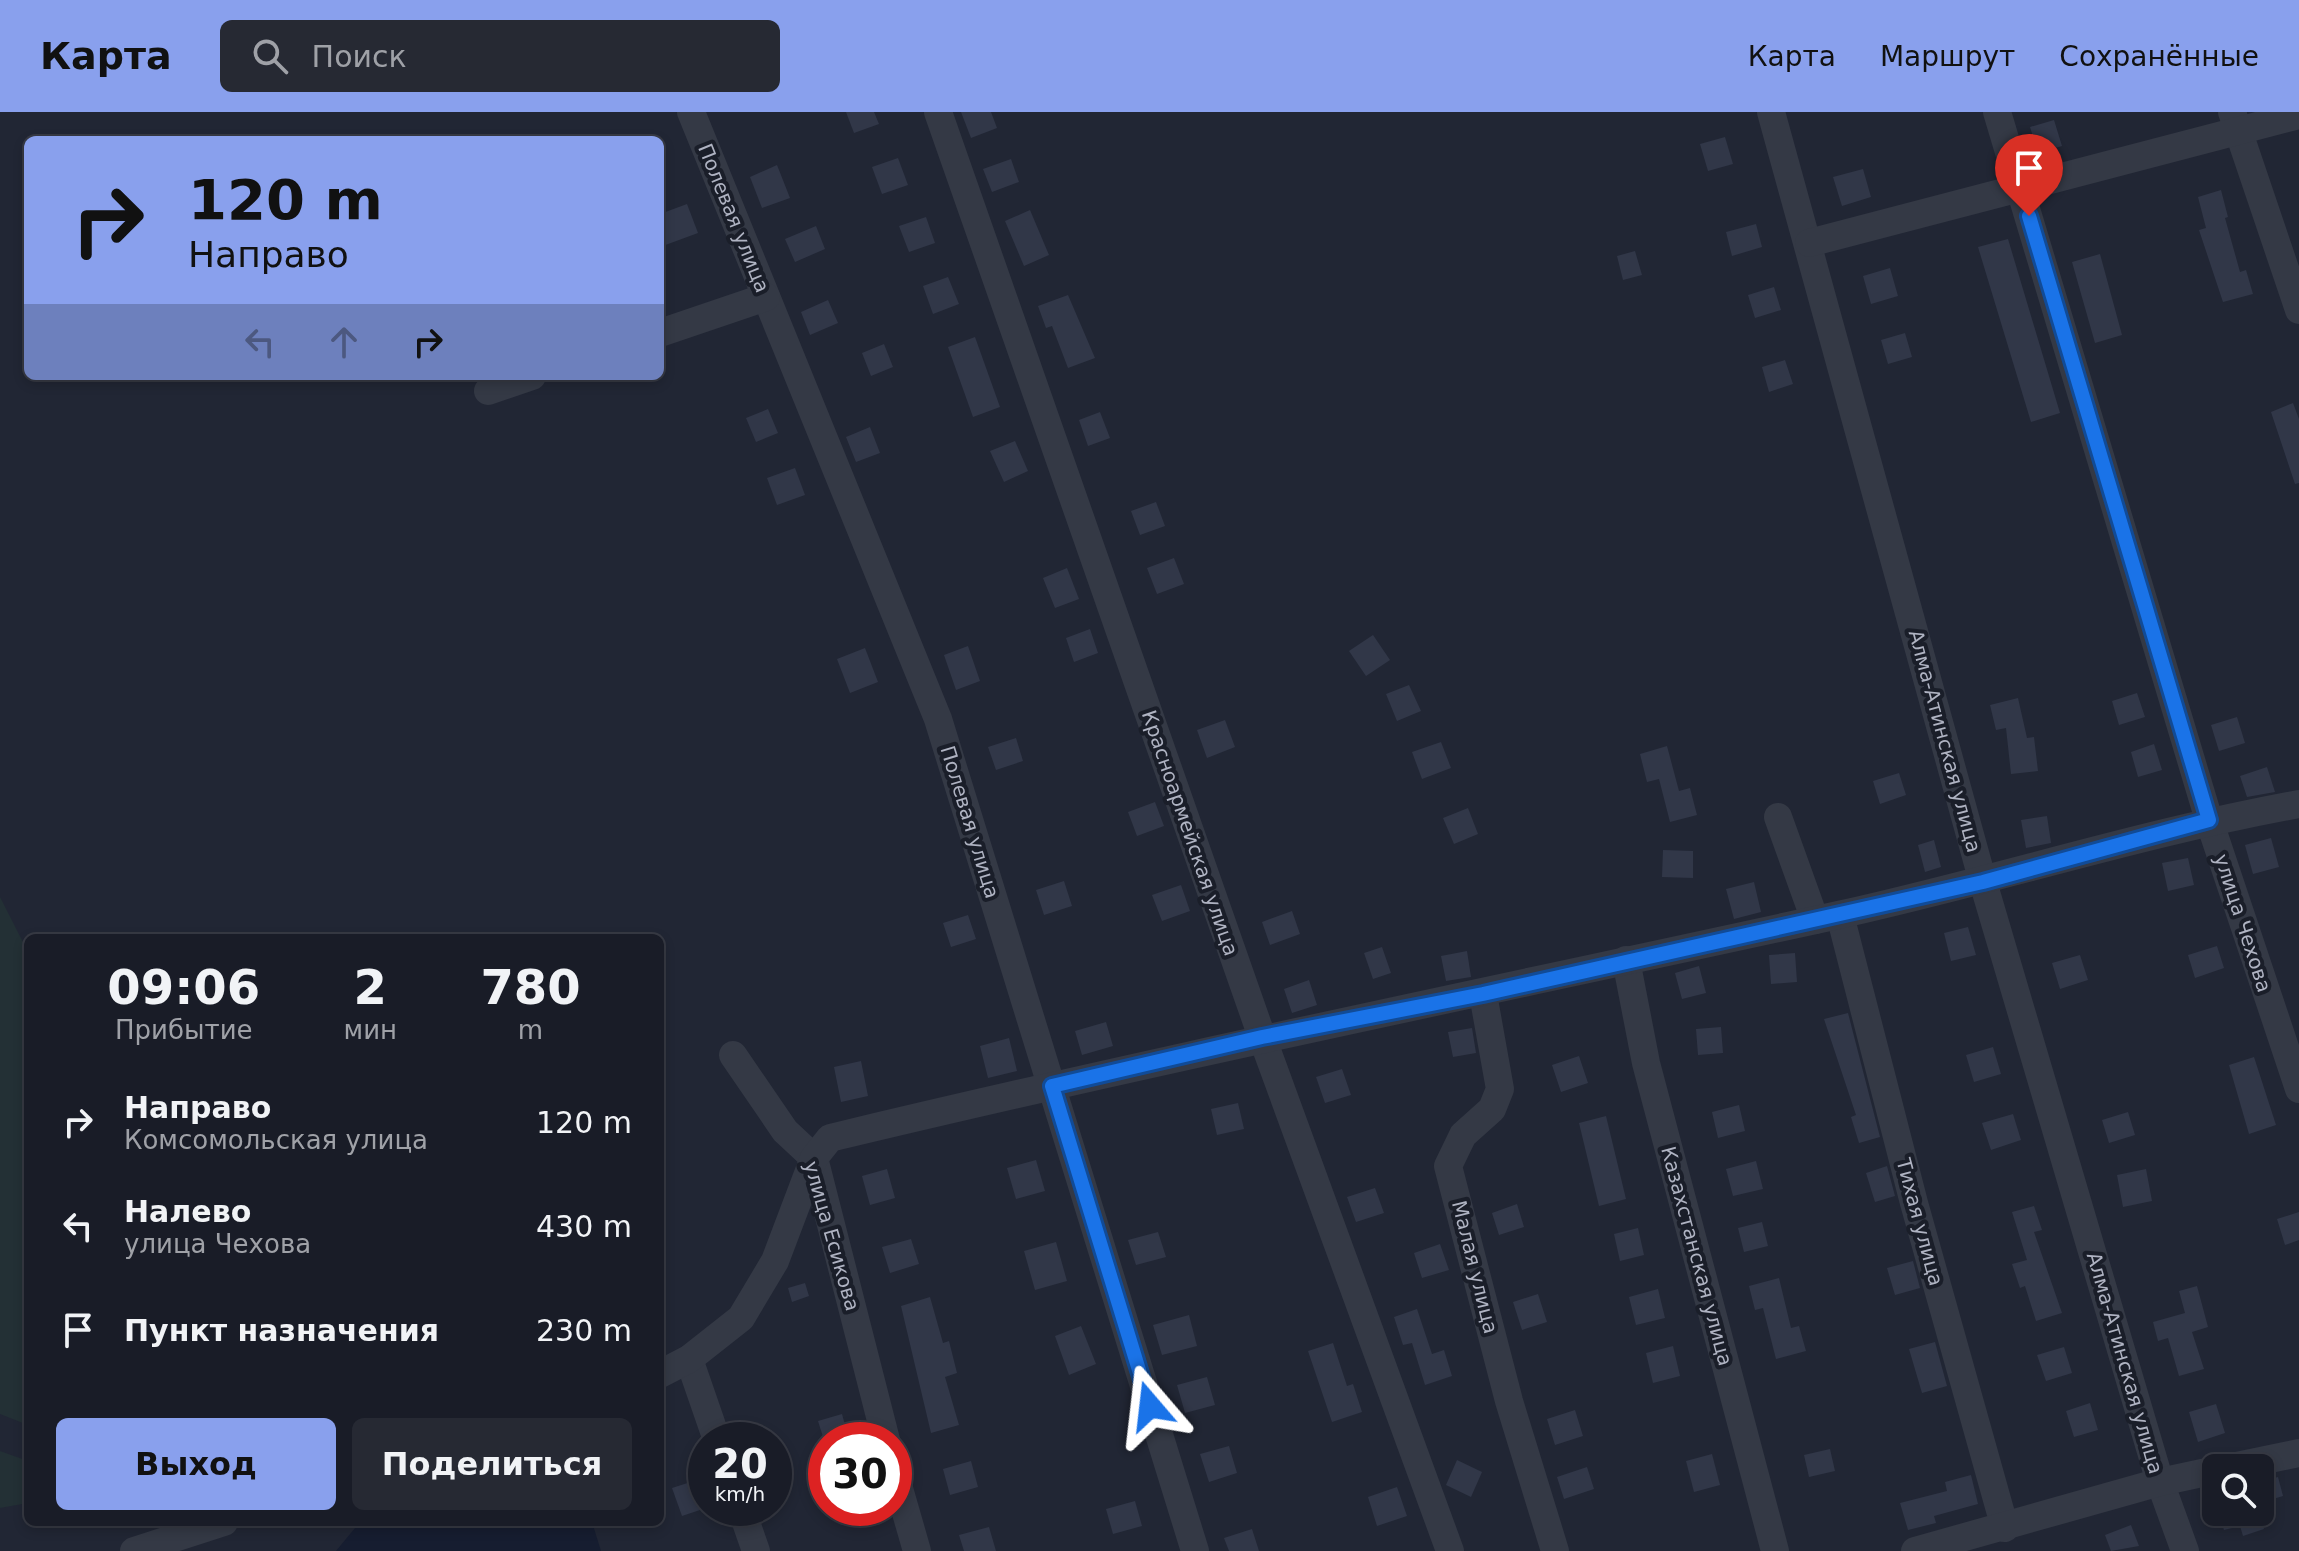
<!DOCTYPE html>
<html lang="ru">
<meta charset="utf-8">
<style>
body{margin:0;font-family:"DejaVu Sans",sans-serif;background:#262933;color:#f1f3f6;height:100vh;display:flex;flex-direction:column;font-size:30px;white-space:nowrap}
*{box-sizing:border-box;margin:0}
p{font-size:26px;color:#9fa1a7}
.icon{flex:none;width:44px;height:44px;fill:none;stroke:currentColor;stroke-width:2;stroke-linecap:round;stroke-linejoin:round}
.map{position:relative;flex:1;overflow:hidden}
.drawer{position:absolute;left:24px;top:822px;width:640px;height:592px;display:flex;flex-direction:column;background:#191c27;border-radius:12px;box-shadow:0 4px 12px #0003,0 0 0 2px #373a44}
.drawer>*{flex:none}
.hud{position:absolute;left:24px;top:24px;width:640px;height:244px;border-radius:12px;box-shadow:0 4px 12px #0003,0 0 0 2px #373a44;background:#89a0ed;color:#111;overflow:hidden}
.tools{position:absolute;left:2202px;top:1342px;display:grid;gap:16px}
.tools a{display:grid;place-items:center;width:72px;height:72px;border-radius:12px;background:#191c27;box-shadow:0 4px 12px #0003,0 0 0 2px #373a44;font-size:40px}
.speed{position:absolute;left:688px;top:1310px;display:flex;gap:16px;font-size:40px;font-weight:700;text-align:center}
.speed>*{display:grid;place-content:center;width:104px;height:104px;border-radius:50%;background:#191c27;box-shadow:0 4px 12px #0003,0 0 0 2px #373a44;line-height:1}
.speed small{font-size:20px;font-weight:400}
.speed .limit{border:12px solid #d22;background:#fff;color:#111}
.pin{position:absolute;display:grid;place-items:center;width:68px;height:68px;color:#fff;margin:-82px -34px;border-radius:50% 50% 50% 0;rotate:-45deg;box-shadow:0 0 8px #0007}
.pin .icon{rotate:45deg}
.me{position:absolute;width:88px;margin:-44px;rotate:343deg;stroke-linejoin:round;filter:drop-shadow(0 0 6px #0008)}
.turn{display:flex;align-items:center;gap:28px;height:168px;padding:0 32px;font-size:36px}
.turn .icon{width:104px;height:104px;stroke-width:2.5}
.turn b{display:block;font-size:56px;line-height:68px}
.lanes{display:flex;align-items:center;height:76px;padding:0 32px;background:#0003;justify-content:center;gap:40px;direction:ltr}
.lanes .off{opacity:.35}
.eta{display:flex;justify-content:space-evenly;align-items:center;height:136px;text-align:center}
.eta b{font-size:48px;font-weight:700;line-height:56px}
.cta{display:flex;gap:16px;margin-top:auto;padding:16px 32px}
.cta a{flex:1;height:92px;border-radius:12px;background:#89a0ed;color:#111;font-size:32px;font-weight:700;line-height:92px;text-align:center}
.cta a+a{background:#262933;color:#f1f3f6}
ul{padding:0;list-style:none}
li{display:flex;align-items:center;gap:24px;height:104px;padding:0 32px}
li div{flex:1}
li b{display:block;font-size:30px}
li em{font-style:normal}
header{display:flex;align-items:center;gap:48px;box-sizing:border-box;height:112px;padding:0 40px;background:#89a0ed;color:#111}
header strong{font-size:38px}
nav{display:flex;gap:44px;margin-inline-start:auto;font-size:28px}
.search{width:560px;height:72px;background:#262933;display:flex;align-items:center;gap:20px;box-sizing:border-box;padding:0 28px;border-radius:12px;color:#9fa1a7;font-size:30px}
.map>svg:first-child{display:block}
.green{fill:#233035}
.water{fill:#161d30}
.building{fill:#313748}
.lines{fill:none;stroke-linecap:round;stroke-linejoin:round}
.minor{stroke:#343945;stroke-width:28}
.route-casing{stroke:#114b97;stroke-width:20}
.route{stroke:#1a73e8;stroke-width:14}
.labels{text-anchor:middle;stroke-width:8;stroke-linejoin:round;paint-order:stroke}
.street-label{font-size:20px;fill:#afb3c2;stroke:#1a1e29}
</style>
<header>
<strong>Карта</strong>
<div class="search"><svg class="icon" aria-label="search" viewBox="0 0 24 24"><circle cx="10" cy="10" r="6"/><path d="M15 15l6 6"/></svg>Поиск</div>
<nav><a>Карта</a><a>Маршрут</a><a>Сохранённые</a></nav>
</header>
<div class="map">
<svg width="2299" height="1439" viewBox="0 0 2299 1439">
<rect width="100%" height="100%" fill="#212634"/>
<g class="green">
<path d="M 0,785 L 28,840 L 28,1313 L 0,1302 Z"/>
<path d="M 0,1339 L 28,1349 L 28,1391 L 0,1396 Z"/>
</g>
<path class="water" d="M 360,1410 L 592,1410 L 601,1439 L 336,1439 Z"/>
<g class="building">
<path d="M 846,0 L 874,0 L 879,12 L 854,21 Z"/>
<path d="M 961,0 L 991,0 L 997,16 L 971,26 Z"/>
<path d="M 2054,8 L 2062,34 L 2038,41 L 2030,15 Z"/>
<path d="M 1725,25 L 1733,52 L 1708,59 L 1700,32 Z"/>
<path d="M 898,46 L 908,73 L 882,82 L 872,55 Z"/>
<path d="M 1011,47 L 1019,70 L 992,80 L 983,57 Z"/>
<path d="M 777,53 L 790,86 L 762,96 L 750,65 Z"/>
<path d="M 1863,57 L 1871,85 L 1842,94 L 1833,65 Z"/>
<path d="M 2221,78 L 2228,105 L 2225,106 L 2240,160 L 2246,158 L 2253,182 L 2223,190 L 2199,118 L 2206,116 L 2198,85 Z"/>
<path d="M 687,92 L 698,121 L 660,135 L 660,102 Z"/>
<path d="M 1030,98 L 1049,143 L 1024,154 L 1005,109 Z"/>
<path d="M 926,105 L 935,131 L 909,140 L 899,114 Z"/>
<path d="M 1756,112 L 1762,135 L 1732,144 L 1726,120 Z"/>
<path d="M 816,114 L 825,137 L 795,150 L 785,127 Z"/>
<path d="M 2008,127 L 2060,301 L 2031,310 L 1978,135 Z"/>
<path d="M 1635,139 L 1642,163 L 1623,168 L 1617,144 Z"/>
<path d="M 2100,142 L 2122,223 L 2095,231 L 2072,150 Z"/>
<path d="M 1890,156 L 1898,184 L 1871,192 L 1863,164 Z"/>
<path d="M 948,165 L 959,192 L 933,202 L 923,174 Z"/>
<path d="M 1774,175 L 1781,198 L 1755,206 L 1748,183 Z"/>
<path d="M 1068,183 L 1095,246 L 1068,256 L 1052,214 L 1046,216 L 1038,194 Z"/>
<path d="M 828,188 L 838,211 L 810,223 L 801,200 Z"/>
<path d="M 1905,221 L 1912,245 L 1888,252 L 1881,228 Z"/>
<path d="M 975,225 L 1000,295 L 973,305 L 948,235 Z"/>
<path d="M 884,232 L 893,255 L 871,264 L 862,241 Z"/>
<path d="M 1785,248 L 1793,272 L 1769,280 L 1762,255 Z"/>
<path d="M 2293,291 L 2299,307 L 2299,371 L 2295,372 L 2271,300 Z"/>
<path d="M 768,297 L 778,321 L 756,330 L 746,306 Z"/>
<path d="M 1100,300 L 1110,326 L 1088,334 L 1079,308 Z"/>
<path d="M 870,315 L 880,341 L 856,350 L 846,325 Z"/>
<path d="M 1015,329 L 1028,359 L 1004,370 L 990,339 Z"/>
<path d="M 795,356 L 805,383 L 777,393 L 767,366 Z"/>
<path d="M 1156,390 L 1165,414 L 1140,423 L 1131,399 Z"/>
<path d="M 1174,446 L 1184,472 L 1157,482 L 1147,456 Z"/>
<path d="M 1067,456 L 1079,487 L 1055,496 L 1043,466 Z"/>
<path d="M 1090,517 L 1098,541 L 1074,550 L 1066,526 Z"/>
<path d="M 1373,523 L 1390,548 L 1366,564 L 1349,539 Z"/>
<path d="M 968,534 L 980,569 L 956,578 L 944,543 Z"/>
<path d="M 865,536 L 878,570 L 850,581 L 837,547 Z"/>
<path d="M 1409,573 L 1421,599 L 1397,609 L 1386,582 Z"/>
<path d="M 2137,581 L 2145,605 L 2119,613 L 2112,589 Z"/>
<path d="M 2018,586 L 2027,626 L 2034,625 L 2038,659 L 2011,662 L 2006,616 L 1996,618 L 1990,593 Z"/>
<path d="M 2237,605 L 2245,631 L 2219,639 L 2211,613 Z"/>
<path d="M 1225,608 L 1235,635 L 1207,646 L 1197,618 Z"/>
<path d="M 1016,626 L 1023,649 L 996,658 L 988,635 Z"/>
<path d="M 1441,630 L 1451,656 L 1422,667 L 1412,640 Z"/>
<path d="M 2154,632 L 2162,658 L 2138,665 L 2131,640 Z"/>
<path d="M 1667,634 L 1679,679 L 1690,676 L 1697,703 L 1670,710 L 1659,667 L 1647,670 L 1640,642 Z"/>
<path d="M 2267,655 L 2275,680 L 2247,685 L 2240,664 Z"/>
<path d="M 1899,661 L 1906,683 L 1880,692 L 1873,669 Z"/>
<path d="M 1155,690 L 1164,714 L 1137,724 L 1128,700 Z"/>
<path d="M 1468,696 L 1478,722 L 1454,732 L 1443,706 Z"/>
<path d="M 2047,704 L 2051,731 L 2026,736 L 2021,708 Z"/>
<path d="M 2271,726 L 2279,755 L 2253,762 L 2245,733 Z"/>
<path d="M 1934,728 L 1941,755 L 1925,760 L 1918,733 Z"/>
<path d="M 1663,738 L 1693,739 L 1693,766 L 1662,765 Z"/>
<path d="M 2188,746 L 2194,773 L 2168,779 L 2162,751 Z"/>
<path d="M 1064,769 L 1072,794 L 1044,803 L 1036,778 Z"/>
<path d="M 1754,770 L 1761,800 L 1734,807 L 1726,777 Z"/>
<path d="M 1181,773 L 1190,799 L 1162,809 L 1152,783 Z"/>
<path d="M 1292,799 L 1300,822 L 1270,833 L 1262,810 Z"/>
<path d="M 968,803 L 976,827 L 951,835 L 943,811 Z"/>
<path d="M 1968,815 L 1976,843 L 1951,849 L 1944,821 Z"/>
<path d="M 2217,834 L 2224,856 L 2195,866 L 2188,843 Z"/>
<path d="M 1382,835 L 1391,861 L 1373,867 L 1364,841 Z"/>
<path d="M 1467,839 L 1471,865 L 1446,869 L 1441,844 Z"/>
<path d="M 1795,841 L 1797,870 L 1771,872 L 1769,843 Z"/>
<path d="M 2080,843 L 2088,868 L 2060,877 L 2052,851 Z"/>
<path d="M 1699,854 L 1706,881 L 1682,887 L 1675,861 Z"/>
<path d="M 1309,868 L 1317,893 L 1292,901 L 1284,877 Z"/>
<path d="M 1848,901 L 1880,1025 L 1859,1031 L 1851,1005 L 1856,1003 L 1824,907 Z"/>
<path d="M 1106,910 L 1113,934 L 1082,943 L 1075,919 Z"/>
<path d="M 1721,915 L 1723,941 L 1698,943 L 1696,917 Z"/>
<path d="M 1472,916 L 1476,941 L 1453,945 L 1448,920 Z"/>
<path d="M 1009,926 L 1017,959 L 988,966 L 980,934 Z"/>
<path d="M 1993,935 L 2001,962 L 1974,970 L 1966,943 Z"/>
<path d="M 1579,944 L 1588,971 L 1561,980 L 1552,953 Z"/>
<path d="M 2254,945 L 2276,1013 L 2249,1022 L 2229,953 Z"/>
<path d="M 861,949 L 868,984 L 841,990 L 834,955 Z"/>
<path d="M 1342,957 L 1351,983 L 1325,991 L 1316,965 Z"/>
<path d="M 1238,991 L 1244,1017 L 1217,1023 L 1211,997 Z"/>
<path d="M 1739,993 L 1745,1019 L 1718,1026 L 1712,1000 Z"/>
<path d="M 2128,1000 L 2135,1023 L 2109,1031 L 2102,1008 Z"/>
<path d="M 2013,1002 L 2021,1028 L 1991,1038 L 1982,1011 Z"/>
<path d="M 1606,1004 L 1626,1087 L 1599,1094 L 1579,1011 Z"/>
<path d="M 1036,1048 L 1045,1079 L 1016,1087 L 1007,1056 Z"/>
<path d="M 1756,1049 L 1763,1077 L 1733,1084 L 1726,1057 Z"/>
<path d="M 1887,1054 L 1895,1084 L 1875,1090 L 1866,1061 Z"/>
<path d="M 887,1057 L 895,1086 L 870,1093 L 862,1064 Z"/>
<path d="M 2146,1057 L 2152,1089 L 2123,1095 L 2117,1063 Z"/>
<path d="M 1375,1076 L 1384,1101 L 1356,1110 L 1347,1085 Z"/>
<path d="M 1517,1092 L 1524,1115 L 1499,1123 L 1492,1101 Z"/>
<path d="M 2034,1094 L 2042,1118 L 2034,1120 L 2062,1201 L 2036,1209 L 2025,1174 L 2020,1176 L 2012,1152 L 2027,1148 L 2012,1100 Z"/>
<path d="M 2299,1100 L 2299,1128 L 2285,1133 L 2277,1107 Z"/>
<path d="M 1762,1110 L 1768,1134 L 1744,1140 L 1738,1116 Z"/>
<path d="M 1638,1116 L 1644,1143 L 1620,1149 L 1614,1122 Z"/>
<path d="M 1158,1120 L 1166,1145 L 1136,1153 L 1128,1128 Z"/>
<path d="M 911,1127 L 919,1152 L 890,1161 L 882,1135 Z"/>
<path d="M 1056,1130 L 1067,1169 L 1035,1178 L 1024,1139 Z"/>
<path d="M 1440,1132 L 1449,1158 L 1422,1166 L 1414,1141 Z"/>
<path d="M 1913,1149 L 1920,1176 L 1895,1183 L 1887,1156 Z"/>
<path d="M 1779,1166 L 1791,1216 L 1799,1214 L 1806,1239 L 1776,1247 L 1763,1196 L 1755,1198 L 1749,1174 Z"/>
<path d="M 805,1171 L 809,1184 L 792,1190 L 788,1176 Z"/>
<path d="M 2197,1174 L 2208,1215 L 2192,1220 L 2204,1257 L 2179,1264 L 2168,1226 L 2158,1229 L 2153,1210 L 2185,1201 L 2179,1179 Z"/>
<path d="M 1658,1177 L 1665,1206 L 1636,1213 L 1629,1185 Z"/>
<path d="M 1538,1182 L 1547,1210 L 1522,1218 L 1513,1190 Z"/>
<path d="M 930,1185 L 943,1231 L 949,1229 L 957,1261 L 945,1265 L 959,1313 L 931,1321 L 901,1194 Z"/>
<path d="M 1417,1197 L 1432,1242 L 1444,1238 L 1452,1264 L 1425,1273 L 1412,1231 L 1403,1233 L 1394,1205 Z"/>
<path d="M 1189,1203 L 1197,1234 L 1162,1243 L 1153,1213 Z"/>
<path d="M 1081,1214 L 1096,1252 L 1069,1263 L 1055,1224 Z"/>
<path d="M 1935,1230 L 1947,1274 L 1922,1281 L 1909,1237 Z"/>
<path d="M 1333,1231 L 1347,1274 L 1353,1272 L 1362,1300 L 1332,1310 L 1308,1239 Z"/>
<path d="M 1673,1234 L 1680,1264 L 1653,1271 L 1646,1241 Z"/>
<path d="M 2064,1235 L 2072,1261 L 2046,1269 L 2037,1243 Z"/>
<path d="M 1207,1265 L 1215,1293 L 1185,1301 L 1177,1273 Z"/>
<path d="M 2090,1291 L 2098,1318 L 2074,1325 L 2066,1299 Z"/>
<path d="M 2216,1292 L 2225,1321 L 2198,1330 L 2189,1300 Z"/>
<path d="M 1575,1298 L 1583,1324 L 1555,1333 L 1547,1307 Z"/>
<path d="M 842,1302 L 849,1328 L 824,1328 L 818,1309 Z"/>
<path d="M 1229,1334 L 1237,1361 L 1209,1370 L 1200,1342 Z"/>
<path d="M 1830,1337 L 1835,1359 L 1809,1365 L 1804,1343 Z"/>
<path d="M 1712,1342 L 1720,1373 L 1694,1380 L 1686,1349 Z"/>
<path d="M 1457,1348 L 1482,1360 L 1471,1385 L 1446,1373 Z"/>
<path d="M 971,1349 L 978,1375 L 950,1383 L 943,1357 Z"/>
<path d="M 1587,1355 L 1594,1377 L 1564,1387 L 1557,1365 Z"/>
<path d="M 1971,1363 L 1978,1392 L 1934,1404 L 1936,1411 L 1908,1418 L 1900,1391 L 1947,1379 L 1945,1370 Z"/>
<path d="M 2278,1365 L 2283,1384 L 2260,1391 L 2260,1370 Z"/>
<path d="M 703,1366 L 706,1396 L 682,1404 L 672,1376 Z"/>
<path d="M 1397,1375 L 1407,1404 L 1377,1414 L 1368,1385 Z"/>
<path d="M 1135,1389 L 1142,1414 L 1113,1422 L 1106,1397 Z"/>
<path d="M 2218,1400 L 2272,1400 L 2273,1404 L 2261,1407 L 2264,1417 L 2243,1424 L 2240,1414 L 2224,1418 Z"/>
<path d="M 2131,1413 L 2139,1434 L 2111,1439 L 2105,1423 Z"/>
<path d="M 989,1415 L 996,1439 L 964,1439 L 959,1423 Z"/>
<path d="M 1252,1417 L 1259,1439 L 1229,1439 L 1224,1426 Z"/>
</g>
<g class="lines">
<g class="minor">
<path d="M 691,0 L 938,607 L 1195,1439"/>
<path d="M 938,0 L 1262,925 L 1450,1439"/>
<path d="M 1771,0 L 1983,770 L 2160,1370 L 2185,1439"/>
<path d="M 1997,0 L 2209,708 L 2299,977"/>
<path d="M 2232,0 L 2299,198"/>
<path d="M 1809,131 L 2299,3"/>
<path d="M 660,221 L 766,185"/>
<path d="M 488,279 L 532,264"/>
<path d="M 1778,705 L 1815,808"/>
<path d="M 1840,803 L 1914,1091 L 2005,1416"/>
<path d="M 1626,848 L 1646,951 L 1775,1439"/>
<path d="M 1483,882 L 1500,977 L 1492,997 L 1463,1023 L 1448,1054 L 1509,1289 L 1555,1439"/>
<path d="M 733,943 L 785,1019 L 814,1046 L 886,1328"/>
<path d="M 689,1247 L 717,1328"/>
<path d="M 660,1262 L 689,1247 L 741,1206 L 775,1149 L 814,1046 L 830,1026 C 1167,945 1505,876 1843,802 C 1996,768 2145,720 2299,692"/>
<path d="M 2227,1356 L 2299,1341"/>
<path d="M 894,1359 L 917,1439"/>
<path d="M 741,1396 L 756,1439"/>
<path d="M 134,1439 L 224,1410"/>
<path d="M 1915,1439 L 2160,1370 L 2216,1358"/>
</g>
</g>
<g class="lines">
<g class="route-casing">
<path id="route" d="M 1150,1294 L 1052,974 L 1262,925 L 1483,882 L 1983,770 L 2209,708 L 2029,104"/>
</g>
<use href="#route" class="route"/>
</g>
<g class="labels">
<g class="street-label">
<text transform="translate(734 106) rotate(68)" y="7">Полевая улица</text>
<text transform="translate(1945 629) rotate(75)" y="7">Алма-Атинская улица</text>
<text transform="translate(970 710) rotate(73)" y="7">Полевая улица</text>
<text transform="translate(1190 721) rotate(71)" y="7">Красноармейская улица</text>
<text transform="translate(2243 811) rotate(72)" y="7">улица Чехова</text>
<text transform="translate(1920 1110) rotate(75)" y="7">Тихая улица</text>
<text transform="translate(832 1124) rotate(74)" y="7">улица Есикова</text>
<text transform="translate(1697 1144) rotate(75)" y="7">Казахстанская улица</text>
<text transform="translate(1475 1155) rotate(76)" y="7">Малая улица</text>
<text transform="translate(2125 1251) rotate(74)" y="7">Алма-Атинская улица</text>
</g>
</g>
</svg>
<div class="tools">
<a><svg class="icon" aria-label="search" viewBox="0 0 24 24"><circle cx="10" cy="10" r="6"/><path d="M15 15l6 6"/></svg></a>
</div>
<div class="speed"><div>20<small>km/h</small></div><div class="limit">30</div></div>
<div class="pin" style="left:2029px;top:104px;background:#d93025"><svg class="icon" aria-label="arrive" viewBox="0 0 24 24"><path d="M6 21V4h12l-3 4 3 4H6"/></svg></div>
<svg class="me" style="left:1150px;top:1294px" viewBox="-20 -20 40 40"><path d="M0-17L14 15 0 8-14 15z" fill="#1a73e8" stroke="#fff" stroke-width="4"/></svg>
<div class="hud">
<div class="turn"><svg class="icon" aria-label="right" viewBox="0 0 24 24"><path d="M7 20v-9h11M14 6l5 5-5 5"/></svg><div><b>120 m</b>Направо</div></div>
<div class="lanes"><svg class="icon off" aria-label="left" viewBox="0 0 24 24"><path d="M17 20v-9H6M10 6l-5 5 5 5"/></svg><svg class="icon off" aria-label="ahead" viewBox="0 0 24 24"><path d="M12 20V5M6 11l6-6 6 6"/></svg><svg class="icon" aria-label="right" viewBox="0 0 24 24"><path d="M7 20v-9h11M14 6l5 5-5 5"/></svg></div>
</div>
<section class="drawer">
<div class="eta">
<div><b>09:06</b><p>Прибытие</p></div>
<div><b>2</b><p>мин</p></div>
<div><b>780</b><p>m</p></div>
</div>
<ul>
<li><svg class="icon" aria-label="right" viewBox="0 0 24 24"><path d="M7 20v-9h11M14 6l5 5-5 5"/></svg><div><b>Направо</b><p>Комсомольская улица</p></div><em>120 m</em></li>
<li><svg class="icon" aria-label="left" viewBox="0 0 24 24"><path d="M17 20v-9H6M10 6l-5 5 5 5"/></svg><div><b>Налево</b><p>улица Чехова</p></div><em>430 m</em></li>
<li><svg class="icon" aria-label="arrive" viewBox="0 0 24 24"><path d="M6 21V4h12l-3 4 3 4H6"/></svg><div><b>Пункт назначения</b></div><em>230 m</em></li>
</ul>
<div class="cta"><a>Выход</a><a>Поделиться</a></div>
</section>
</div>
